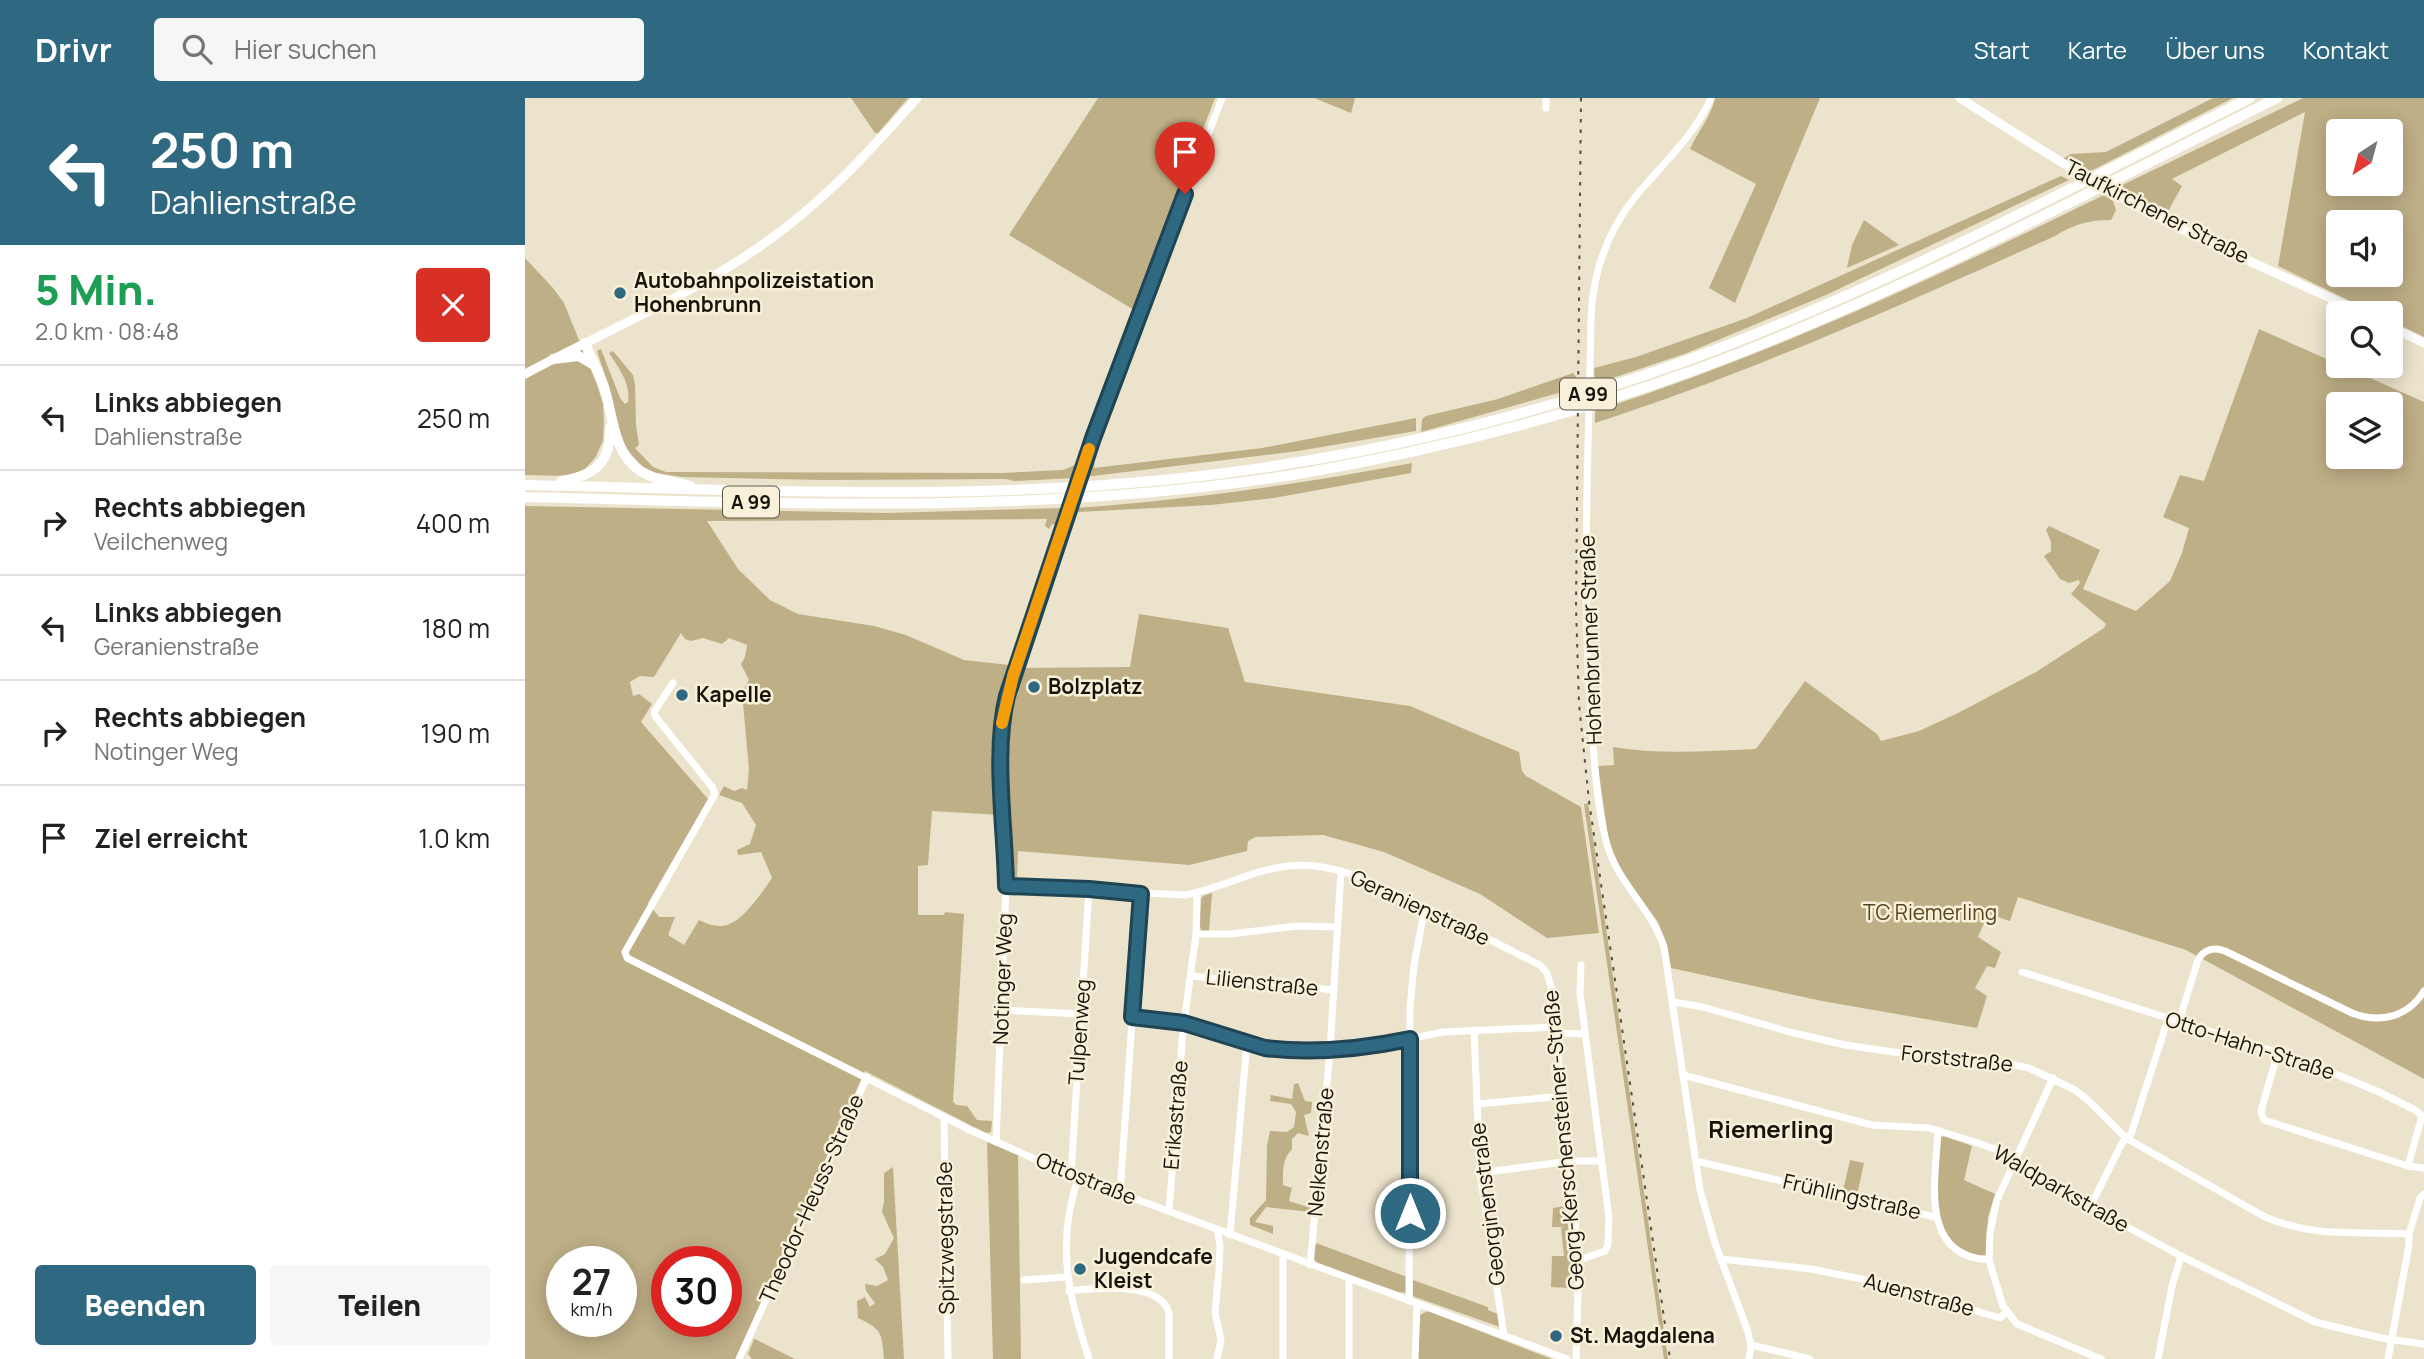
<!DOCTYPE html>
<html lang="de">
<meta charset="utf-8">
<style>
body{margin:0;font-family:Manrope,sans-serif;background:#f6f6f6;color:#222;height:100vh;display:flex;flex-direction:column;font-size:26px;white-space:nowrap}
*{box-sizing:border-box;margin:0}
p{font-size:23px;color:#767676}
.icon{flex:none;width:38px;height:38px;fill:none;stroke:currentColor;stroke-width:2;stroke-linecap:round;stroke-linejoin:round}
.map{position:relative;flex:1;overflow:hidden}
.details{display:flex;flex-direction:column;background:#fff;width:525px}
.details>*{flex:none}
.top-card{background:#2f6881;color:#fff;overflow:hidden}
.needle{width:46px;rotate:216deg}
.fabs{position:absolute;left:1801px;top:21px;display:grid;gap:14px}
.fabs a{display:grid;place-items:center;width:77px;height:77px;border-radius:7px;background:#fff;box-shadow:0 4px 18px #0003;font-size:35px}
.speed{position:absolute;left:21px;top:1148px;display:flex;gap:14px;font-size:35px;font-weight:700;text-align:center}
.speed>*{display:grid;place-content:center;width:91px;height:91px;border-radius:50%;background:#fff;box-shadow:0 4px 18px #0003;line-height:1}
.speed small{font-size:18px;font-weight:400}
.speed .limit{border:10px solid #d22;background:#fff;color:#111}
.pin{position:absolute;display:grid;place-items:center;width:60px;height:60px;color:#fff;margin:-72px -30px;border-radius:50% 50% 50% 0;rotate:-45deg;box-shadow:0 0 7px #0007}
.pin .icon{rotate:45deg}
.me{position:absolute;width:77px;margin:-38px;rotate:0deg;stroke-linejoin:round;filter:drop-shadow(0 0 5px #0008)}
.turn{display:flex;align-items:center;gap:24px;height:147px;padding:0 35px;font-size:32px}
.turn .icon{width:91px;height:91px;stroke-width:2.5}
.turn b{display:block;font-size:49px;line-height:60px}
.round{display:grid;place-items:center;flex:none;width:74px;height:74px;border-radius:7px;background:#f6f6f6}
.overview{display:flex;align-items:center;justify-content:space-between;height:119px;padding:0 35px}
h1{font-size:42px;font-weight:800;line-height:52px;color:#1e9e55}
.action{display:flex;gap:14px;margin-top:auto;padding:14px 35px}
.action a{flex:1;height:80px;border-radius:7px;background:#2f6881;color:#fff;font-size:28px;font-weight:800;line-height:80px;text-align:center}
.action a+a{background:#f6f6f6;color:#222}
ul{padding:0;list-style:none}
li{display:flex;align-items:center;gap:21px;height:105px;padding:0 35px;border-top:2px solid #e0e0e0}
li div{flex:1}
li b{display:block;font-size:26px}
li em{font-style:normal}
header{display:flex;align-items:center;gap:42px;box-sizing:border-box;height:98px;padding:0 35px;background:#2f6881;color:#fff}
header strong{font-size:33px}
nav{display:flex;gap:38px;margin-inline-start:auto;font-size:24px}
.search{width:490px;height:63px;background:#f6f6f6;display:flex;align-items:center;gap:18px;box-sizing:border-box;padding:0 24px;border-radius:7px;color:#767676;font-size:26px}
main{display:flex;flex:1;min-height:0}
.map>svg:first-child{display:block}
.green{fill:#bfaf87;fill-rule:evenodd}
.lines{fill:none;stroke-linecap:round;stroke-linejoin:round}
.minor{stroke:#fff;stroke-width:7}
.major{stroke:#fff;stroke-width:9}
.highway{stroke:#fff;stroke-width:10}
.rail{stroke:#545043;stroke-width:2;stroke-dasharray:3.5 7;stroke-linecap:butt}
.route-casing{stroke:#1f4454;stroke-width:18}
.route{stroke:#2f6881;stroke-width:12}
.slow{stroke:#f59e0b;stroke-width:12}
.poi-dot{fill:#2f6881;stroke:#f9f0d9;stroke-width:2.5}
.labels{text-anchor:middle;stroke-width:5;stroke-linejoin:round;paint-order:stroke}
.shield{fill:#f9f0d9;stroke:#5b564a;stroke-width:2}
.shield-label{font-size:19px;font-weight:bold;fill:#17140c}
.street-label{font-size:21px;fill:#17140c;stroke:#f9f0d9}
.poi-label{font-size:21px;font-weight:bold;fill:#17140c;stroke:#f9f0d9;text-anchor:start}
.park-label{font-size:21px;fill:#55451c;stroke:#f9f0d9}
.quarter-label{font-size:24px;font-weight:bold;fill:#17140c;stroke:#f9f0d9}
</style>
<header>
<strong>Drivr</strong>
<div class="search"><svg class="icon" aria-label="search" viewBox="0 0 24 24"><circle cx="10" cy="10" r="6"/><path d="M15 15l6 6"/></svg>Hier suchen</div>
<nav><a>Start</a><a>Karte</a><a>Über uns</a><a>Kontakt</a></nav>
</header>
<main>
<section class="details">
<div class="top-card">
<div class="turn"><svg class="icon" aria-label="left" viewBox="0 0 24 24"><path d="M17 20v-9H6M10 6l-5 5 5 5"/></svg><div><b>250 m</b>Dahlienstraße</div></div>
</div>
<div class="overview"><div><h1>5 Min.</h1><p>2.0 km · 08:48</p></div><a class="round" style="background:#d93025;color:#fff"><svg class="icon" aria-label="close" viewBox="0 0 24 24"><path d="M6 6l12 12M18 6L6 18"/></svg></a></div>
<ul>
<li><svg class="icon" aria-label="left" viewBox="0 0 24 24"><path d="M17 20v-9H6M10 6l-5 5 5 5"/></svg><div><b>Links abbiegen</b><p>Dahlienstraße</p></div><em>250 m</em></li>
<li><svg class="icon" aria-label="right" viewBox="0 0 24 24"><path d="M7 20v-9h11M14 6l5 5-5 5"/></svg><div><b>Rechts abbiegen</b><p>Veilchenweg</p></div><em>400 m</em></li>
<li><svg class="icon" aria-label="left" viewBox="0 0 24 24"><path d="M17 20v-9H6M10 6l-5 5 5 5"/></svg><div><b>Links abbiegen</b><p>Geranienstraße</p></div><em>180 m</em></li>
<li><svg class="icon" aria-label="right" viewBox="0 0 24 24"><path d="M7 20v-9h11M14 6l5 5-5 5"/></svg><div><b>Rechts abbiegen</b><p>Notinger Weg</p></div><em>190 m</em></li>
<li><svg class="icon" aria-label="arrive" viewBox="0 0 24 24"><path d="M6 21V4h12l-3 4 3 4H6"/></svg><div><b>Ziel erreicht</b></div><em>1.0 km</em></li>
</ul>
<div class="action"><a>Beenden</a><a>Teilen</a></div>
</section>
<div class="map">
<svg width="1899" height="1261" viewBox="0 0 1899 1261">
<rect width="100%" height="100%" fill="#ece3cc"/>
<g class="green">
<path d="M 326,0 L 383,0 L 353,35 L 350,35 Z"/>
<path d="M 573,0 L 690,0 L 609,212 L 484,137 Z"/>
<path d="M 789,0 L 830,0 L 826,15 Z"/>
<path d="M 1190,0 L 1295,0 L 1210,205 L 1184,190 L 1231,86 L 1165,51 C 1173,33 1186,19 1190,0 Z"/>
<path d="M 1688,0 L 1708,0 L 1564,74 L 1537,61 L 1546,56 L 1581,54 Z"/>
<path d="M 1778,0 L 1899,0 L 1899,239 L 1866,223 L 1866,215 L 1850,215 L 1753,168 L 1780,14 L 1647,81 L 1657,88 L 1641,117 L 1591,90 ZM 1866,33 L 1866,86 L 1813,86 L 1813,33 ZM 1866,124 L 1866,177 L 1813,177 L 1813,124 Z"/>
<path d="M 1536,78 L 1544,82 L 1303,196 L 1162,255 L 1070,286 L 1069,270 L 1111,259 L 1222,220 Z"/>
<path d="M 1579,97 L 1588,103 L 1591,112 L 1586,122 C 1564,122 1549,126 1530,138 C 1379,206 1227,274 1070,325 L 1070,313 C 1246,257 1413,178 1579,97 Z"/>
<path d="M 1339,122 L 1374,147 L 1322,170 L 1327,147 Z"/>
<path d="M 0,160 L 28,190 L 39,205 L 72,287 L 78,305 L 79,324 L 78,343 L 70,360 L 60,371 L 43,378 L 0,377 Z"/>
<path d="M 1734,231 L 1813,266 L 1813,268 L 1818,268 L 1899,304 L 1899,981 L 1661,852 L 1493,799 L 1485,823 L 1463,816 L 1453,839 L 1476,854 L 1470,870 L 1462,868 L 1450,890 L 1462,898 L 1452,930 L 1297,903 L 1146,870 L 1142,847 L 1133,824 L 1100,780 L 1084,746 L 1073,668 L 1089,667 L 1088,649 C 1135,657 1183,653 1231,651 L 1280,583 L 1352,636 L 1356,643 L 1394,633 L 1433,615 L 1511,574 L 1579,530 L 1581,526 L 1546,496 L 1555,485 L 1554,482 L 1544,485 L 1535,481 L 1519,458 L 1526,453 L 1526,444 L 1521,432 L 1524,428 L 1575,452 L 1558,491 L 1611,513 L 1645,483 L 1657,455 L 1664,430 L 1638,419 L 1655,377 L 1679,383 ZM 1813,306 L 1866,306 L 1866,359 L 1813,359 Z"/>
<path d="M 76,251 L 95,300 L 100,306 L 103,304 C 106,286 94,270 84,255 L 88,253 L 108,277 L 110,286 L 111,327 L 114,347 L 110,350 L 128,369 L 141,374 L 476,375 L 538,372 L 555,365 L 550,380 L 489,383 L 481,381 L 301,382 L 157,379 L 130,375 L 118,369 L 101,351 L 95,338 L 85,293 L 72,253 Z"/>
<path d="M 1048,275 L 1051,279 L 1051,290 L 896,334 L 897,321 L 901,318 L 973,301 Z"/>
<path d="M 891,320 L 891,333 L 773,353 L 560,379 L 573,338 L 569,370 L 737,350 Z"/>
<path d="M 887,365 L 886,375 L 749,400 L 686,407 L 553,414 L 540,446 L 536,445 L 550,410 C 664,402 775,386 887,365 Z"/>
<path d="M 0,408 L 362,415 L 539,410 L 533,428 L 527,426 L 524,431 L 520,428 L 522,421 L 182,423 L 213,471 L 245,502 L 273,516 L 349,528 L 381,537 L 439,562 L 485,567 C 470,617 462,665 476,717 L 407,713 L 403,767 L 393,768 L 393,817 L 419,817 L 420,814 L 439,816 L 428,1004 L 432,1007 L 442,1008 L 452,1022 L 467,1023 L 466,1034 L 462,1035 L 447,1028 L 340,973 L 211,1261 L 0,1261 ZM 156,535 L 160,541 L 166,543 L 178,540 L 197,546 L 204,540 L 222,547 L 220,559 L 216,566 L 224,582 L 217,595 L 224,671 L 222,692 L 217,690 L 209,693 L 199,688 L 194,697 L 217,705 L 231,727 L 225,746 L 212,752 L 213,757 L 236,754 L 247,780 C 237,794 215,829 195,828 C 188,828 180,825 174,822 L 159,847 L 143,837 L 150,819 L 134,819 L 123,805 L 183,701 L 116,624 L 127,606 L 114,596 L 108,598 L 105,584 L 115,578 L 129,579 ZM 37,1164 L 96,1164 L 96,1223 L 37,1223 ZM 142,1164 L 201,1164 L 201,1223 L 142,1223 Z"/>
<path d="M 614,516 L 703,530 L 720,584 L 885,608 L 994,654 L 997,673 L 1001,678 L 1056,709 L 1074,835 L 1022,840 L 955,796 L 859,754 L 798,737 L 731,739 L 723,743 L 722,753 L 664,767 L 493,753 L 492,783 L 485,782 L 481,642 L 484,612 L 498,570 L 605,569 Z"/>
<path d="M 1063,705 L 1143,1261 L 1139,1261 L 1059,706 Z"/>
<path d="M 687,795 L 684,834 L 677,834 L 675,829 L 676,801 L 678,798 Z"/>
<path d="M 773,985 L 780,1003 L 787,1004 L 786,1015 L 779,1017 L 784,1038 L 773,1035 L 767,1041 L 767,1051 C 757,1062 758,1072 758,1087 L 767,1090 L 764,1103 L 786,1110 L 786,1114 L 741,1109 L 730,1124 L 748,1128 L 748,1136 L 725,1127 L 725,1120 L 741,1102 L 742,1048 L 745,1033 L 762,1034 L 769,1029 L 771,1014 L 766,1006 L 745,1003 L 746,997 L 767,1001 L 769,986 Z"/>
<path d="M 1419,1038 L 1447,1048 L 1439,1082 L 1470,1096 L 1463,1119 L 1461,1157 C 1450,1158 1444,1155 1435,1150 C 1402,1128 1414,1074 1415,1040 Z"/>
<path d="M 462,1044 L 493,1057 L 496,1261 L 468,1261 Z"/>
<path d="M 1325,1062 L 1339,1065 L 1332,1097 L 1318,1093 Z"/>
<path d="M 368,1069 L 379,1261 L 359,1261 C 357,1235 357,1231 333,1220 L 332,1203 L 340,1199 L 345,1209 L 350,1205 L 341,1193 L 340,1186 L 352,1188 L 363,1182 L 358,1169 L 350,1161 L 360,1156 L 369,1140 L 357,1114 L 359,1103 L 359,1075 Z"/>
<path d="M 1041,1108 L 1046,1158 L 1045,1190 L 1026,1189 L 1027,1158 L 1039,1158 L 1036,1130 L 1039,1129 L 1027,1129 L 1028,1110 Z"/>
<path d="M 791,1145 L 882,1179 L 882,1195 L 874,1194 L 793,1166 L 788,1160 Z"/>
<path d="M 888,1182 L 963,1209 L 963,1212 L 973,1216 L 975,1229 L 890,1199 L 888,1198 Z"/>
<path d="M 903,1213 L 1027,1261 L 892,1261 L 893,1223 L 895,1217 Z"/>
<path d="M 229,1241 L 230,1241 L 270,1261 L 227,1261 L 223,1256 Z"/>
</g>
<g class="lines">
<g class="minor">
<path d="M 1021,0 L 1021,10"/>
<path d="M 1186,0 C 1168,40 1137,66 1110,99 C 1082,134 1068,175 1066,219 C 1064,351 1056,485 1066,617 C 1069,658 1071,703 1081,743 C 1091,784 1126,809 1139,849 L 1175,1092 L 1190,1145 L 1222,1231 L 1226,1247 L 1224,1261"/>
<path d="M 148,585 L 129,614 L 130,618 L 188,690 L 190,696 L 100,854 L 102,860 L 445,1032 L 546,1077 L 1042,1261"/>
<path d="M 481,788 L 660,797 C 695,791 727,772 763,768 C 810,762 854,788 895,807 C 935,826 975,847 1015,867 L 1022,875 L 1026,889 L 1054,1162 L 1051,1261"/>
<path d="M 671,836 L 706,836 L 771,828 L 812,829"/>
<path d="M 1497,874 L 1782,964 L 1854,994 L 1890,1012 L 1897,1018 L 1883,1068"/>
<path d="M 666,878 L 809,892"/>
<path d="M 1148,904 L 1178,909 L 1265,934 L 1320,947 L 1368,954 L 1455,960 L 1504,970 L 1550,992 L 1566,1005 L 1601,1040 L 1740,1119 C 1790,1140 1832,1133 1884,1136"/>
<path d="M 476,912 L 556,916"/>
<path d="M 607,919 L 659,925 L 740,950 L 805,953 L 844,949 L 918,934 L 1031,929"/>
<path d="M 1654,923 L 1673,862 C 1679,851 1689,849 1700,853 L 1827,915 C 1855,926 1883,919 1899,893"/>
<path d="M 949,932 L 955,1075 L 979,1238"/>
<path d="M 1031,935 L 1060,936"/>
<path d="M 1753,954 L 1736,1013 L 1739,1022 L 1883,1068 L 1899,1070"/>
<path d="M 1158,977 L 1347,1027 L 1404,1030 L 1450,1044 L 1478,1054 L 1552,1101 L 1567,1105 L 1582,1118 L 1656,1158 L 1790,1224 L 1856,1240 L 1899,1246"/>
<path d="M 1528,980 L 1472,1102 L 1465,1134 L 1464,1162 L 1478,1208 L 1492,1226 L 1576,1261"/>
<path d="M 952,1006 L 1039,998"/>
<path d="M 419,1019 L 423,1261"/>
<path d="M 1413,1032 C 1411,1081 1393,1158 1464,1162"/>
<path d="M 471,1044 L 481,788 L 476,653 L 480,606 L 568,340 L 697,0"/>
<path d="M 1171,1063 L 1410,1119"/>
<path d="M 955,1075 L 1045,1063 L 1076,1063"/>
<path d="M 546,1077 L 564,791"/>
<path d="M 553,1080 C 531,1147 543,1196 564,1261"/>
<path d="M 595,1095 L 616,796"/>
<path d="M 1567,1105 L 1597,1045 L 1606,1036 L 1643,921"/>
<path d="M 644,1113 L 658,932 L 671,836 L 672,795"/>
<path d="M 705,1137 L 722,944"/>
<path d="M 1196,1161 L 1286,1171 L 1356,1185 L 1475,1220 L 1481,1214"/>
<path d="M 1054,1162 L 1080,1153 L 1083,1147 L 1084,1120 L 1055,895 L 1056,867"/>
<path d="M 785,1167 L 805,953 L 816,773"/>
<path d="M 499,1182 L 542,1179"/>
<path d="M 544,1193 C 569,1190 636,1183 644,1215 L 644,1261"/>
<path d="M 884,1203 L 885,910 L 889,867 L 900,809"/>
<path d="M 1226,1247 L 1285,1261"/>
<path d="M 214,1261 L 342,979"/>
<path d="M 692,1261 L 696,1242 L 690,1214 L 694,1172 L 695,1147 L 692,1132"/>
<path d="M 758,1261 L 758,1157"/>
<path d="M 824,1261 L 824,1181"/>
<path d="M 890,1261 L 892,1206"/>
<path d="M 1633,1261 L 1647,1188 L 1656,1158"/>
<path d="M 1863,1261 L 1884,1147 L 1884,1136 L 1895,1100 L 1899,1096"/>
</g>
<g class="major">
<path d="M 1435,0 C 1488,34 1540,68 1595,99 C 1673,142 1757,177 1837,215"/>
<path d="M 1866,229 L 1899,245"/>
<path d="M 0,276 C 78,234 161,200 234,149 C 297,106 342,56 392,0"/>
</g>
<g class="highway">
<path d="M 60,245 C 66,260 74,274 79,289 C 88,317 88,354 114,372 C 129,383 148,382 165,388"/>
<path d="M 28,261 L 54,258 L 69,267"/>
<path d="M 36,383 C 69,378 86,365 85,330"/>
<path d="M 0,387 C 240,392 483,406 722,372 C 871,351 1019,314 1160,263 C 1355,192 1540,93 1725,0"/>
<path d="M 0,399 C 260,405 522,418 779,375 C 911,352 1044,318 1170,272 C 1371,198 1561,96 1752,0"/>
</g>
<path class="rail" d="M 1056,0 L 1051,509 L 1054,606 L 1064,703 L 1145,1261"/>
</g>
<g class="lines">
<g class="route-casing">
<path id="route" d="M 660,96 L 568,340 L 482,598 C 468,655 480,728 481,788 L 564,791 L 616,796 L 607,919 L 659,925 L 740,950 C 789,956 837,951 885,941 L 885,1115"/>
</g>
<use href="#route" class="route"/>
<path class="slow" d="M 477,625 L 488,578 L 564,351"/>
</g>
<g class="poi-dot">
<circle cx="95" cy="195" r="7"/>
<circle cx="509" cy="589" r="7"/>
<circle cx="157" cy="597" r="7"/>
<circle cx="555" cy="1171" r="7"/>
<circle cx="1031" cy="1238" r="7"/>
</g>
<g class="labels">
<g class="shield">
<rect x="1035" y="280.5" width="56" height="31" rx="5"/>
<rect x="198" y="388.5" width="56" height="31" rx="5"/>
</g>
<g class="shield-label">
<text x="1063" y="303">A 99</text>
<text x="226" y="411">A 99</text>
</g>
<g class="street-label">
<text transform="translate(1632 114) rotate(27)" y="7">Taufkirchener Straße</text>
<text transform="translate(1066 542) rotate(-92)" y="7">Hohenbrunner Straße</text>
<text transform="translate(895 810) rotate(25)" y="7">Geranienstraße</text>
<text transform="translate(478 881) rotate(-88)" y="7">Notinger Weg</text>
<text transform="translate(737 885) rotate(6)" y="7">Lilienstraße</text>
<text transform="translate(555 934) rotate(-86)" y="7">Tulpenweg</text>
<text transform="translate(1725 948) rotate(18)" y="7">Otto-Hahn-Straße</text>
<text transform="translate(1432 961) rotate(6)" y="7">Forststraße</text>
<text transform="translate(651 1017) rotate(-85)" y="7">Erikastraße</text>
<text transform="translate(1039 1042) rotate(-95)" y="7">Georg-Kerschensteiner-Straße</text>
<text transform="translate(796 1054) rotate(-85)" y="7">Nelkenstraße</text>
<text transform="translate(561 1081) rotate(22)" y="7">Ottostraße</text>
<text transform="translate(1536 1091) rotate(30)" y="7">Waldparkstraße</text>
<text transform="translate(1327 1099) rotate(13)" y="7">Frühlingstraße</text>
<text transform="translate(287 1101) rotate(-66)" y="7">Theodor-Heuss-Straße</text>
<text transform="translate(963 1106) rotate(-97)" y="7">Georginenstraße</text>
<text transform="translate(421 1140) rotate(-91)" y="7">Spitzwegstraße</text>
<text transform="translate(1394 1197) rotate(15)" y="7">Auenstraße</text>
</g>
<g class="poi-label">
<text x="109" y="190">Autobahnpolizeistation<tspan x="109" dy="24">Hohenbrunn</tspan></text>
<text x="523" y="596">Bolzplatz</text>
<text x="171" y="604">Kapelle</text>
<text x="569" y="1166">Jugendcafe<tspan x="569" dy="24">Kleist</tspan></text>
<text x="1045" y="1245">St. Magdalena</text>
</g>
<g class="park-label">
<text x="1405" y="822">TC Riemerling</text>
</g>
<g class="quarter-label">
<text x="1246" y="1040">Riemerling</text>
</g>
</g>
</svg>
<div class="fabs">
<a><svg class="needle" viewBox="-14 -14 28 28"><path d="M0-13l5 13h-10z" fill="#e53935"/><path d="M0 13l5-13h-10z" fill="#767676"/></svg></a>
<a><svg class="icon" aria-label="sound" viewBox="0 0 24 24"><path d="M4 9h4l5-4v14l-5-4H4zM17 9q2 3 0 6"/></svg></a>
<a><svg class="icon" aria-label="search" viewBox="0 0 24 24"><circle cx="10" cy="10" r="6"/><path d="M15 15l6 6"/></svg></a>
<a><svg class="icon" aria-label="layers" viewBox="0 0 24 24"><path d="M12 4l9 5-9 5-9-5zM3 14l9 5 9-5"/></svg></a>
</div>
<div class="speed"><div>27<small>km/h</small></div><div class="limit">30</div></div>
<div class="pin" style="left:660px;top:96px;background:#d93025"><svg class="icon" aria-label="arrive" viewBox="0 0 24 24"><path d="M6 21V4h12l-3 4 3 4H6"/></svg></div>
<svg class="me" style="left:885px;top:1115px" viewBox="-20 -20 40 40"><circle r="17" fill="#2f6881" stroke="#fff" stroke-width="3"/><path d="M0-11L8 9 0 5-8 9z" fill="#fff"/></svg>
</div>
</main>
